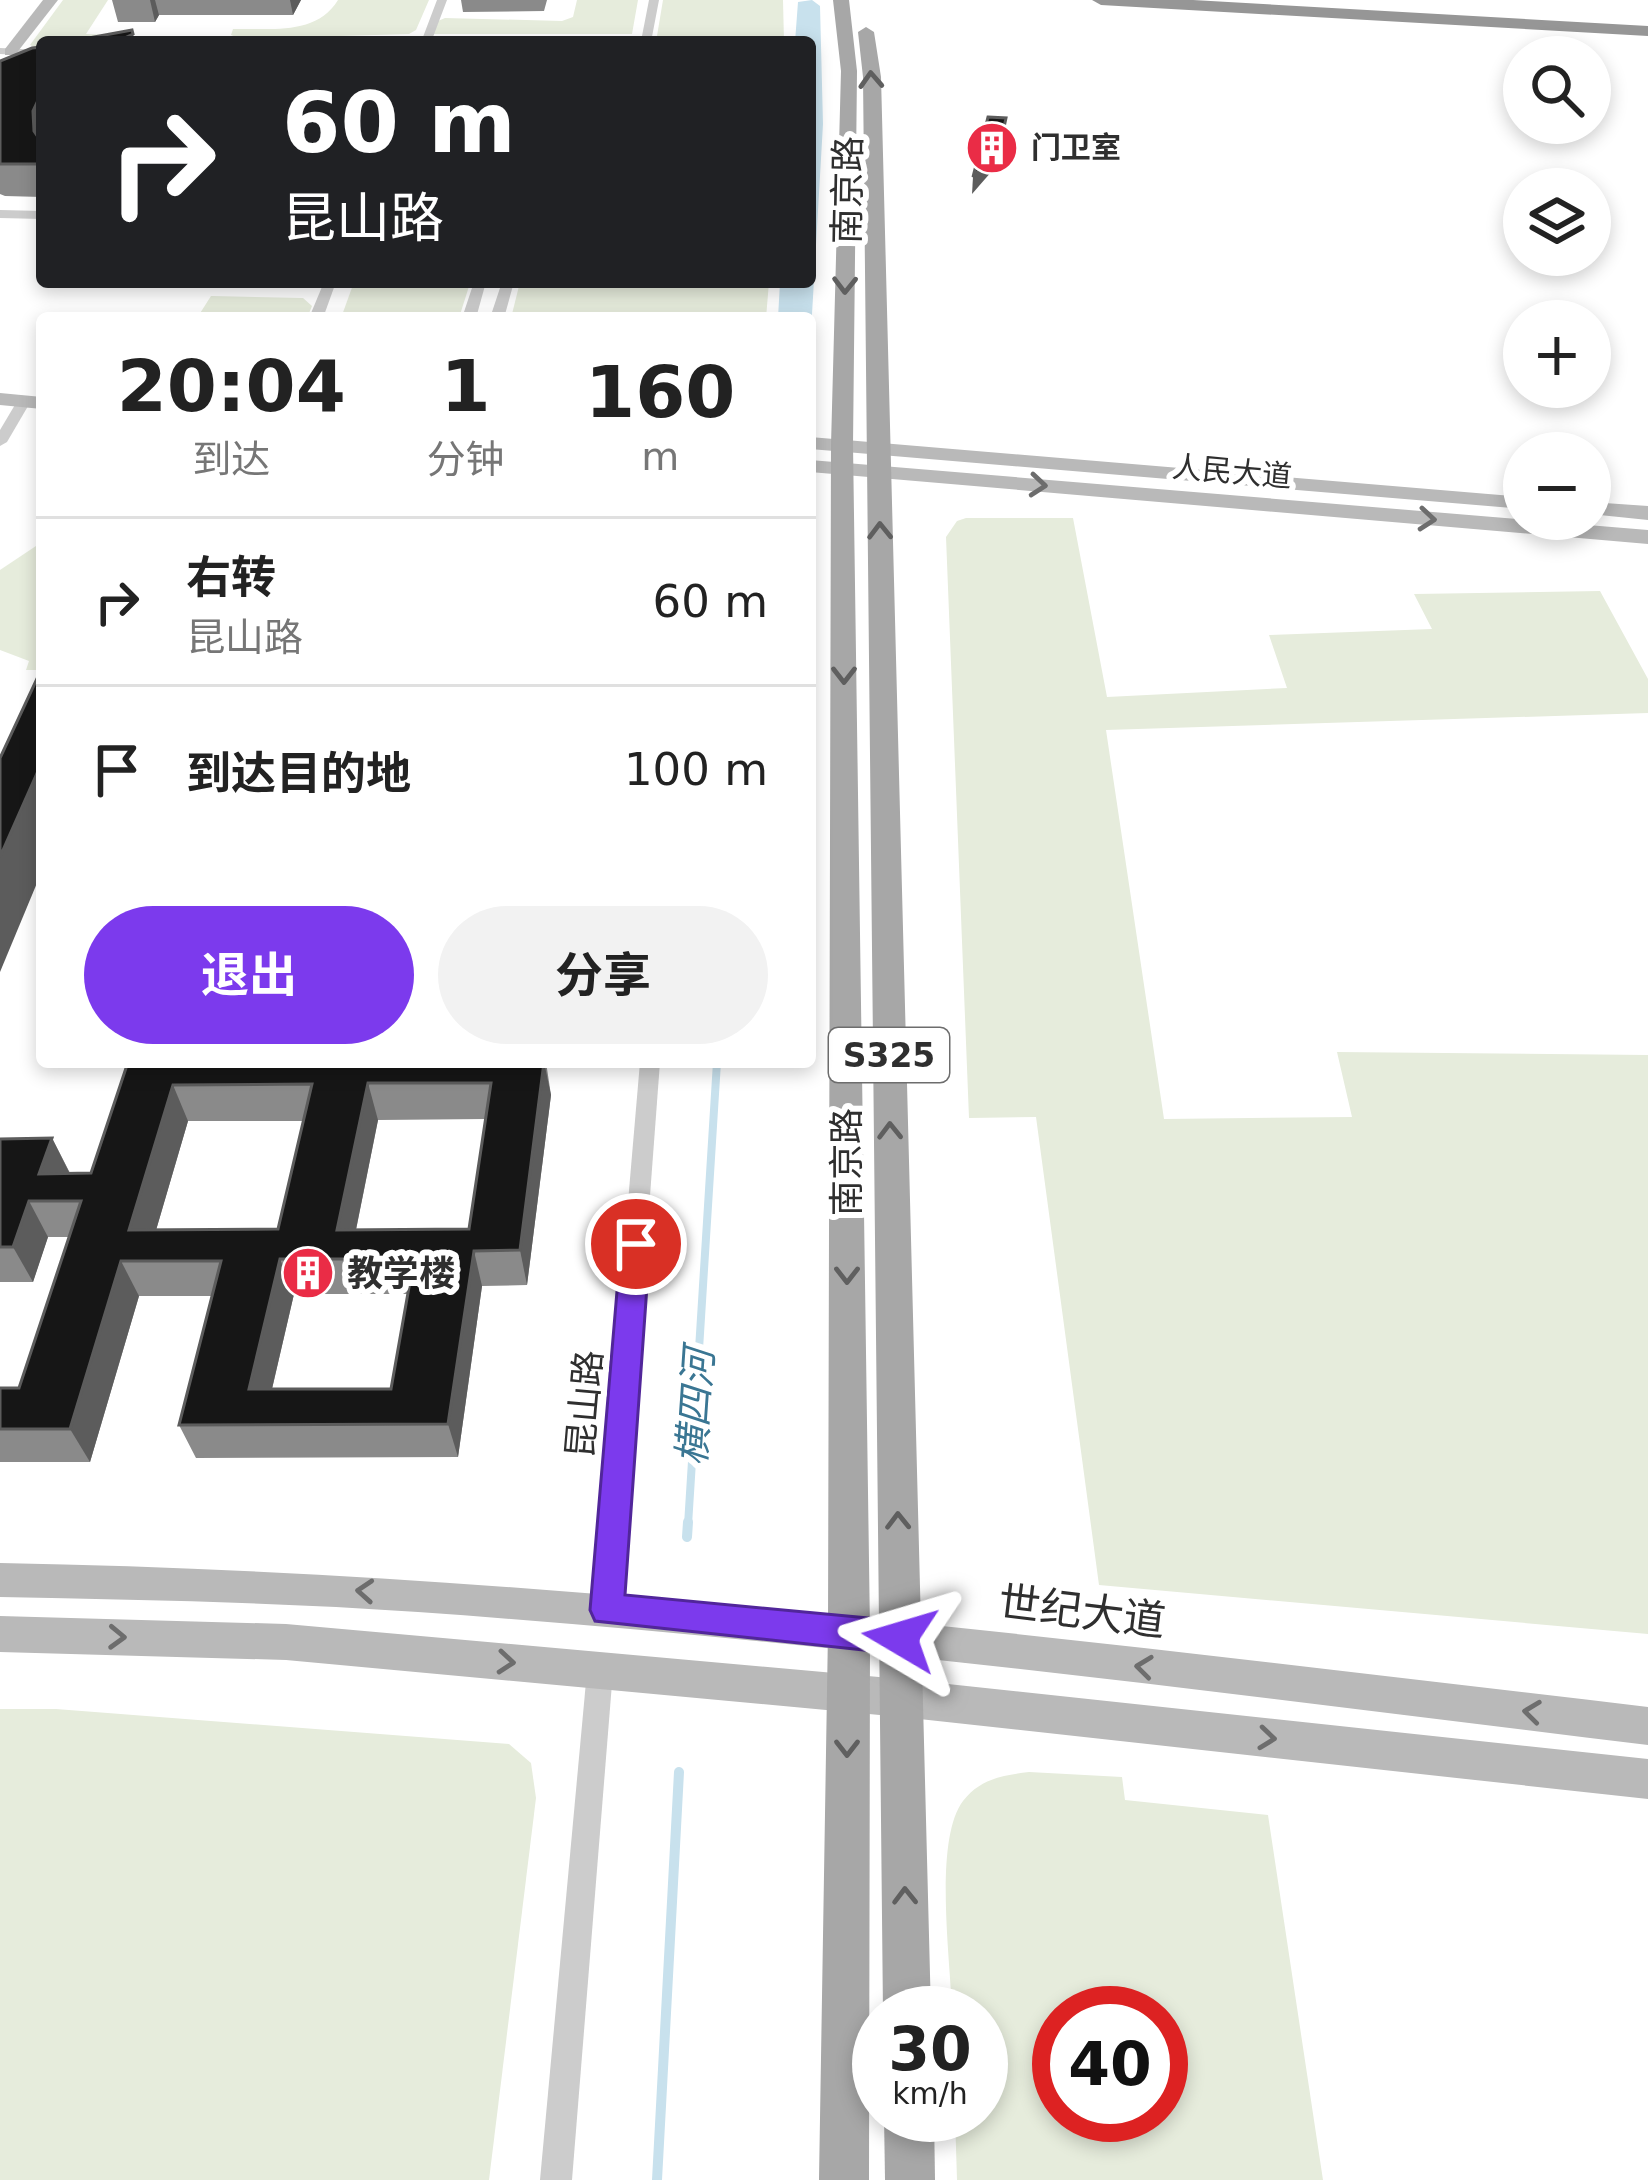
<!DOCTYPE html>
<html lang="zh">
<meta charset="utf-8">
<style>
body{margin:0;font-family:"DejaVu Sans","Noto Sans SC",sans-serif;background:#f2f2f2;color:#222;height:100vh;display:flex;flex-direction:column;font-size:45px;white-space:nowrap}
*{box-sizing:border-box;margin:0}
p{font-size:39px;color:#767676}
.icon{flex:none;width:66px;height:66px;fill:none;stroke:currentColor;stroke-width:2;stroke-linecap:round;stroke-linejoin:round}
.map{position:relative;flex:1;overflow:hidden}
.drawer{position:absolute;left:36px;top:312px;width:780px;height:756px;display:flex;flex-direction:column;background:#fff;border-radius:12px;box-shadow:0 6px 18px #0003}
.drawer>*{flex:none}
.banner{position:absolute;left:36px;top:36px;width:780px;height:252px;border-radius:12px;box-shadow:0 6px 18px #0003;background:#202124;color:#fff;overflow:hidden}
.fabs{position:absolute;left:1503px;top:36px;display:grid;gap:24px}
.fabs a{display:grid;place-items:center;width:108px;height:108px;border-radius:50%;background:#fff;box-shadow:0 6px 18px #0003;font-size:60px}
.speed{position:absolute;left:852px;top:1986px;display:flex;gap:24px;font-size:60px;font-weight:700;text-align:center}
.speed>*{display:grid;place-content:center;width:156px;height:156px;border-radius:50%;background:#fff;box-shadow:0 6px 18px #0003;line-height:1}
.speed small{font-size:30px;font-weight:400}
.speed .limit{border:18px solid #d22;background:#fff;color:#111}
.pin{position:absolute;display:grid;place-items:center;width:102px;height:102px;color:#fff;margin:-51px;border:6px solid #fff;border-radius:50%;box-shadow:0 3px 12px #0007}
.me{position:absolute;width:132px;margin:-66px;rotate:277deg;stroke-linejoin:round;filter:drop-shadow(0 0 9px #0008)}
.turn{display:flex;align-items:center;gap:42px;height:252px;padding:0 48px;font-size:54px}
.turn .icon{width:156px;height:156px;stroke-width:2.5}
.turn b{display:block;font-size:84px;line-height:102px}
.eta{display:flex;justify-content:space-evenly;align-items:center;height:204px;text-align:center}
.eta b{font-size:72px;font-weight:700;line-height:84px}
.cta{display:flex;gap:24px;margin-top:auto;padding:24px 48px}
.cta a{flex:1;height:138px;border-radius:72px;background:#7c3aed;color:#fff;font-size:48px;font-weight:700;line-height:138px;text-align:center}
.cta a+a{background:#f2f2f2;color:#222}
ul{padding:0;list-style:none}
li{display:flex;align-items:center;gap:36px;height:168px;padding:0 48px;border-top:3px solid #e0e0e0}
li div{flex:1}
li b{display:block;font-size:45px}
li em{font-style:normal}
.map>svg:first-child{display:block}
.green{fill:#e6ecdc;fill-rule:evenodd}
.water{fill:#c8e1ed}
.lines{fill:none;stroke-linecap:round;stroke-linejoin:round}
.stream-far1{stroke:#c8e1ed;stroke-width:8}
.stream{stroke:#c8e1ed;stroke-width:10}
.street{fill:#ccc;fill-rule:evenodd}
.secondary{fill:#b9b9b9;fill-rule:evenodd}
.primary{fill:#a7a7a7;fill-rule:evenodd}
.highway{fill:#969696;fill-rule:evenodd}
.wall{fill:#8a8a8a;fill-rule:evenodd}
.shaded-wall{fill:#5c5c5c}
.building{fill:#161616;stroke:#5c5c5c;stroke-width:3;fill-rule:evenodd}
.oneway{stroke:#5f5f5f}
.oneway2{stroke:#6d6d6d}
.route{fill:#7c3aed;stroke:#51269a;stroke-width:3}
.labels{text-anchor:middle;stroke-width:12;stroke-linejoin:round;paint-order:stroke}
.far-poi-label{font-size:30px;font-weight:bold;fill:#2f2f2f;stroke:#fff;text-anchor:start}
.far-street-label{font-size:30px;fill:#2f2f2f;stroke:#fff}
.shield{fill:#fff;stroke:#6d6d6d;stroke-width:3}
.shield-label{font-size:33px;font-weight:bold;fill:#2f2f2f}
.street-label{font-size:36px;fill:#2f2f2f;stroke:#fff}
.poi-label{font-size:36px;font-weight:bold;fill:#2f2f2f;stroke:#fff;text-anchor:start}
.water-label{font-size:39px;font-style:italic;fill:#3a7693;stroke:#fff}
.near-street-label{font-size:42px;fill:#2f2f2f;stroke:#fff}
</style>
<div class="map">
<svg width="1648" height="2180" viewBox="0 0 1648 2180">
<rect width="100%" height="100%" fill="#fff"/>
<g class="green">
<path d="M 63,0 L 108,0 L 86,34 L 154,37 L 151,42 L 42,42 L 42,50 L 30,45 Z"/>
<path d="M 338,0 L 429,0 L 416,30 L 409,34 L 241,39 L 231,35 L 233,29 C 270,28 316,36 338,0 Z"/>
<path d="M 577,0 L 638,0 L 632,34 L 433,34 L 438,21 L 445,18 L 562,21 L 573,17 Z"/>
<path d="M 663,0 L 783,0 L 784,42 L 656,42 Z"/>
<path d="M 354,282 L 470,282 L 470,283 L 459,318 L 341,318 Z"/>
<path d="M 520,282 L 769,282 L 766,318 L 511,318 Z"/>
<path d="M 211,296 L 303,298 L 312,306 L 307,318 L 197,318 Z"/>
<path d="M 966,518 L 1073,518 L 1107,697 L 1287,688 L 1269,635 L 1432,629 L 1414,594 L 1600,591 L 1648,679 L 1648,713 L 1106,730 L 1164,1119 L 1352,1117 L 1337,1052 L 1648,1055 L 1648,1634 L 1099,1585 L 1036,1117 L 969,1118 L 946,537 L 957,521 Z"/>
<path d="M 42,542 L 42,670 L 26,670 L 29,661 L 0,650 L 0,570 Z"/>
<path d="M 56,1709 L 509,1744 L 531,1763 L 536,1798 L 489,2180 L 0,2180 L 0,1709 Z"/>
<path d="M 1029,1772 L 1122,1777 L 1125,1800 L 1268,1815 L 1323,2180 L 957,2180 L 955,2115 L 981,2115 L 981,2013 L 952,2013 C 951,1963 933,1841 963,1801 C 980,1779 1003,1775 1029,1772 ZM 1059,2013 L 1161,2013 L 1161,2115 L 1059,2115 Z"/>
</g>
<path class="water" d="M 812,0 L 820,6 L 823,124 L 810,349 L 810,318 L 778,318 L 780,282 L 810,282 L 810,42 L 795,42 L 798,2 Z"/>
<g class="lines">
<path class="stream-far1" d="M 688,1525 L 717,1062"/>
<g class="stream">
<path d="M 687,1537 L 688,1522"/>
<path d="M 657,2180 L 679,1772"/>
</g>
<g class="street">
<path d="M 437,0 L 447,0 L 433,37 L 642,36 L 649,0 L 659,0 L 651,42 L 218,42 L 223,39 L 423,37 Z"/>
<path d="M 0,48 L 42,50 L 42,56 L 0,54 Z"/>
<path d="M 0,210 L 42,211 L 42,219 L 0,218 Z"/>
<path d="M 324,282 L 336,282 L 323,318 L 309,318 Z"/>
<path d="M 474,282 L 486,282 L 476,318 L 462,318 Z"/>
<path d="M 502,282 L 514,282 L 504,318 L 490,318 Z"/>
<path d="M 19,398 L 31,401 L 7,442 L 0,446 L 0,430 Z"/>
<path d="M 640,1062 L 660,1062 L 619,1610 L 615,1619 L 606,1622 L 597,1619 L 593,1610 Z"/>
<path d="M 600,1658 L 609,1662 L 613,1671 L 572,2180 L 540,2180 L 587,1671 L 591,1662 Z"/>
</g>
<g class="secondary">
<path d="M 43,0 L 58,0 L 15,55 L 5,55 L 5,49 Z"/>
<path d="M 0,393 L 42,397 L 42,409 L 0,405 Z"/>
<path d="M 810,437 L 1524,497 L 1524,509 L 810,449 Z"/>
<path d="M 810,460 L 1648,530 L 1648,544 L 810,472 Z"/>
<path d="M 1590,502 L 1648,506 L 1648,520 L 1590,514 Z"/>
<path d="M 0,1563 C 557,1573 1096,1642 1648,1707 L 1648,1745 C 1239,1695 830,1641 418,1612 C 279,1602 139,1600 0,1597 Z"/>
<path d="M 0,1616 L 286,1624 L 901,1679 L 1648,1759 L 1648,1799 L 901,1717 L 286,1660 L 0,1652 Z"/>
</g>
<g class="primary">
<path d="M 833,0 L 849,0 L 857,71 L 853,445 L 870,1631 L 869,2180 L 819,2180 L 828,1631 L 831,445 L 841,71 Z"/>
<path d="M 866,27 L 874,32 L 881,77 L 931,2013 L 883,2013 L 863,77 L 858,32 Z"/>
<path d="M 884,2115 L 934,2115 L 935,2180 L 885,2180 Z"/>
</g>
<path class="highway" d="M 1092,0 L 1193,0 L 1648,26 L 1648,36 L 1101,5 Z"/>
</g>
<g class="wall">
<path d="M 112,0 L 301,0 L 293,15 L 159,15 L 155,22 L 118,22 Z"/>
<path d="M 461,0 L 547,0 L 544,11 L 463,12 Z"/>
<path d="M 42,47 L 42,197 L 5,196 L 0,194 L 0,61 Z"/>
<path d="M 128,1062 L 546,1062 L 551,1095 L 527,1285 L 482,1286 L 458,1457 L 196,1458 L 179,1425 L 212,1296 L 139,1296 L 90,1462 L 0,1462 L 0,1388 L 19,1388 L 69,1237 L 48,1237 L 33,1282 L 0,1282 L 0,1139 L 52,1138 L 70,1173 L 91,1173 ZM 486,1119 L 469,1229 L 356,1230 L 378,1120 ZM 188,1121 L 304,1121 L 278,1229 L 156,1230 ZM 294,1294 L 408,1294 L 391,1389 L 272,1389 Z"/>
</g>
<g class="shaded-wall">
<path d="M 150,0 L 155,0 L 159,15 L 155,22 Z"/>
<path d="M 290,0 L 301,0 L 293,15 Z"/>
<path d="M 133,34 L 135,42 L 116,42 Z"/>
<path d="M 42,92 L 42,158 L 34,131 L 33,111 Z"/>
<path d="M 1006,118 L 1005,134 L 999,163 L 972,194 L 973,177 Z"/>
<path d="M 42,762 L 42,871 L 0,972 L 0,857 Z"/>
<path d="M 544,1062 L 551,1095 L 527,1285 L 520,1250 Z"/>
<path d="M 368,1083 L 378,1120 L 350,1259 L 337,1230 Z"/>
<path d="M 173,1085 L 188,1121 L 147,1261 L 129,1230 Z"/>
<path d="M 52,1138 L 70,1174 L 39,1174 Z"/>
<path d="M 29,1201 L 48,1237 L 33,1282 L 13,1247 Z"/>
<path d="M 474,1251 L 482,1286 L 458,1457 L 448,1424 Z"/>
<path d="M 280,1259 L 294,1294 L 264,1423 L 249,1389 Z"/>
<path d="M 121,1261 L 139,1296 L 90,1462 L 70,1429 Z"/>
</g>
<g class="building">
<path d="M 132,30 L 133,34 L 116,42 L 67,42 Z"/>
<path d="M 42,47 L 42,92 L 33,111 L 34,131 L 42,143 L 42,164 L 0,164 L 0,61 L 32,48 Z"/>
<path d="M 988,117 L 1006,118 L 1000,146 L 973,177 Z"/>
<path d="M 42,668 L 42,762 L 0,857 L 0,758 Z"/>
<path d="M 128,1062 L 544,1062 L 520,1250 L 474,1251 L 448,1424 L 179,1425 L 221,1261 L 121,1261 L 70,1429 L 0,1429 L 0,1388 L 19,1388 L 81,1201 L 29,1201 L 13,1247 L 0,1247 L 0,1139 L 52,1138 L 39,1174 L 91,1173 ZM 368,1083 L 491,1083 L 469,1229 L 337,1230 ZM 312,1084 L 278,1229 L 129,1230 L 173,1085 ZM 280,1259 L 414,1259 L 391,1389 L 249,1389 Z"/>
</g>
<defs><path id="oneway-chevron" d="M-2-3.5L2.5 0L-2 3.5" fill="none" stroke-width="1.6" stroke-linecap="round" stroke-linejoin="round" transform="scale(3)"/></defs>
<g class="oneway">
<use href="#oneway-chevron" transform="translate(871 80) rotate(-93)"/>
<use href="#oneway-chevron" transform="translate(845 285) rotate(91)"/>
<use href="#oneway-chevron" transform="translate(880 531) rotate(-91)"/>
<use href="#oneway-chevron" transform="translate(844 675) rotate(90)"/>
<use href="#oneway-chevron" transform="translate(890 1131) rotate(-91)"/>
<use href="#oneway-chevron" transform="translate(847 1275) rotate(90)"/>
<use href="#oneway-chevron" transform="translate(898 1521) rotate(-91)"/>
<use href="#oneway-chevron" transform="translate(847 1748) rotate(90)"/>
<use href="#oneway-chevron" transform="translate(905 1896) rotate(-91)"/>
</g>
<g class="oneway2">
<use href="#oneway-chevron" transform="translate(1038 485) rotate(5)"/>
<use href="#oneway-chevron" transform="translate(1427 519) rotate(5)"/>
<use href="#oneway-chevron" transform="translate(365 1591) rotate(-176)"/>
<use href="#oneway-chevron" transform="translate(117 1637) rotate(2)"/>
<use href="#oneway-chevron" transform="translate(506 1662) rotate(5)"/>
<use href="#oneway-chevron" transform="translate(1144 1667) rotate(-173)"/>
<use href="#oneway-chevron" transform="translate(1532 1712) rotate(-173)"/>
<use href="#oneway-chevron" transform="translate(1267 1738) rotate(6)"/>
</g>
<path class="route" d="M 636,1233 L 646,1236 L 650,1244 L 625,1595 L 900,1621 L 912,1626 L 917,1638 L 912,1649 L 900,1654 L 595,1621 L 590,1610 L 621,1244 L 625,1236 Z"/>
<defs>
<g id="building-disc" transform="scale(2.7)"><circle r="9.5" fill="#ea2c46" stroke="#fff"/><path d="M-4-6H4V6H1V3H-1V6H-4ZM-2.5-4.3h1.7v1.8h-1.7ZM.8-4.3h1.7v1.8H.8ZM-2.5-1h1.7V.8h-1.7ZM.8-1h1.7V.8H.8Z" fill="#fff"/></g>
</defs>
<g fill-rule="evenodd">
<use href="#building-disc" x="992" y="148"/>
<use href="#building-disc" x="308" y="1273"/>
</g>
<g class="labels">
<g class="far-poi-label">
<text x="1031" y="158">门卫室</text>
</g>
<g class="far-street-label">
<text transform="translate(1232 472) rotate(5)" y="10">人民大道</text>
</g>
<rect class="shield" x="829" y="1028" width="120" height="54" rx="9"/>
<g class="shield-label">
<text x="889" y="1067">S325</text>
</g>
<g class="street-label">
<text transform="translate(847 190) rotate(-89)" y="13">南京路</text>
<text transform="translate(846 1162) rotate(-90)" y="13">南京路</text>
<text transform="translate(584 1404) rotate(-85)" y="13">昆山路</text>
</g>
<g class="poi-label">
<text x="347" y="1286">教学楼</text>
</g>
<g class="water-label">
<text transform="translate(695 1407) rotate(-86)" y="14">横四河</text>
</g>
<g class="near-street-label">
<text transform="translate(1082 1611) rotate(7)" y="15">世纪大道</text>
</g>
</g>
</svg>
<div class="fabs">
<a><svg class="icon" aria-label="search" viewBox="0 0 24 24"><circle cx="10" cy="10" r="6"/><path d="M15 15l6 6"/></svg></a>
<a><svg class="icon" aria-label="layers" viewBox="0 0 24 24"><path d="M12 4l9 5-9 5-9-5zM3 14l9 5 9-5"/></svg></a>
<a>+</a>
<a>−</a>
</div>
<div class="speed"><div>30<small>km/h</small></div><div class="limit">40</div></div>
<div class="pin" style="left:636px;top:1244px;background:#d93025"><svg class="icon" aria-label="arrive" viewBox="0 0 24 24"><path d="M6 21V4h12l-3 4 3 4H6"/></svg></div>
<svg class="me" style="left:900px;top:1638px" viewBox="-20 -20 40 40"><path d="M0-17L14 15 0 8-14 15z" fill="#7c3aed" stroke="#fff" stroke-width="4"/></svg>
<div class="banner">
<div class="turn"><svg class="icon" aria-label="right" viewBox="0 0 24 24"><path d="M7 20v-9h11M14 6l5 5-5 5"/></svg><div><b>60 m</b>昆山路</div></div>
</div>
<section class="drawer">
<div class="eta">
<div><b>20:04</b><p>到达</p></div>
<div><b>1</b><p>分钟</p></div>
<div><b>160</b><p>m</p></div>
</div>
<ul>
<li><svg class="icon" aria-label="right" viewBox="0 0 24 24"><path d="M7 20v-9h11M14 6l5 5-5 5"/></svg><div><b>右转</b><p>昆山路</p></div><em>60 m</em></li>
<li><svg class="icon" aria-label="arrive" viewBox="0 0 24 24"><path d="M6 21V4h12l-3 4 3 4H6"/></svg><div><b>到达目的地</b></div><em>100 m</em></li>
</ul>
<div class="cta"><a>退出</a><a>分享</a></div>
</section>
</div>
